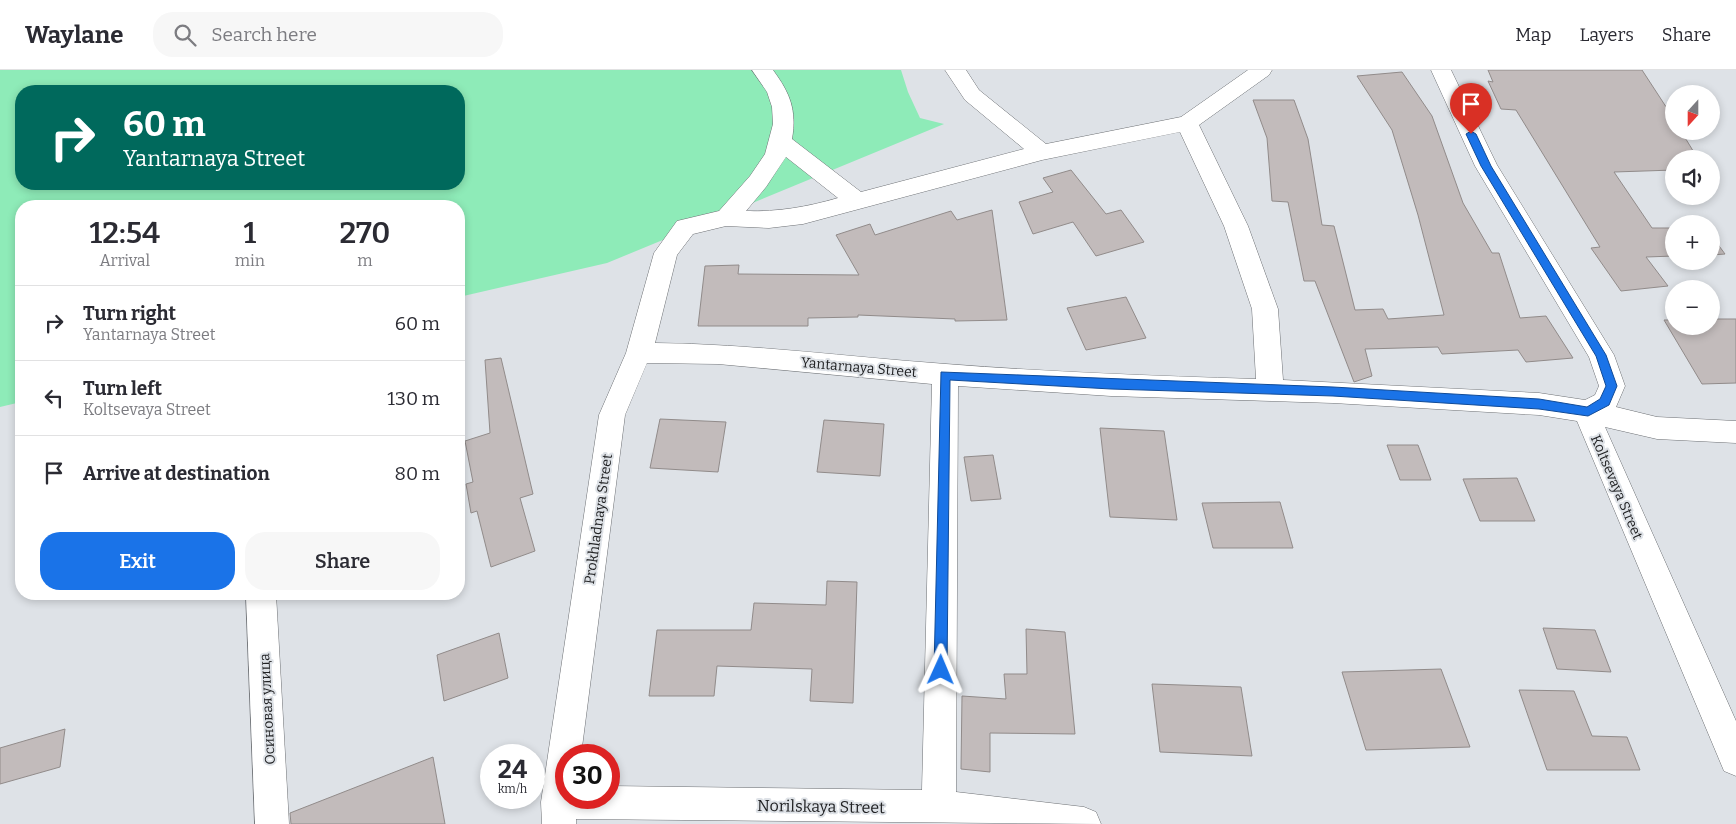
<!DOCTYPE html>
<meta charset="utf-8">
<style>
body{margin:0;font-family:Bitter,serif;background:#f7f7f7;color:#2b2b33;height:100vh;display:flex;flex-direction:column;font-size:19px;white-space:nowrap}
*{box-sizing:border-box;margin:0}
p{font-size:16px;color:#7c7c81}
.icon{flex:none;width:28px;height:28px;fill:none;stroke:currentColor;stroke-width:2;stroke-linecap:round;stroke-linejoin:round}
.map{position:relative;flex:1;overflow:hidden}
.drawer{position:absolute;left:15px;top:130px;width:450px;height:400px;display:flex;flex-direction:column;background:#fff;border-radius:20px;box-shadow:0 2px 8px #0003}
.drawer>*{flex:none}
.hud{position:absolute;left:15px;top:15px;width:450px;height:105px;border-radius:20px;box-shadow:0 2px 8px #0003;background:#00695c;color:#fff;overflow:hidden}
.needle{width:32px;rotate:201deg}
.controls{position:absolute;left:1665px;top:15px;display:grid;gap:10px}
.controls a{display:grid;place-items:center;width:55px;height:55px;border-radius:50%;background:#fff;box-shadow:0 2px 8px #0003;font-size:25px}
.speed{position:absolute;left:480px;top:674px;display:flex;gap:10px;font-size:25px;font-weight:700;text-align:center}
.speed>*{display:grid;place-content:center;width:65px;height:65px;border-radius:50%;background:#fff;box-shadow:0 2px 8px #0003;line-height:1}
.speed small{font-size:12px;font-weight:400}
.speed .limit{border:8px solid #d22;background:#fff;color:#111}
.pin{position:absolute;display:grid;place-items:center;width:42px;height:42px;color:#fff;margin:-51px -21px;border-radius:50% 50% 50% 0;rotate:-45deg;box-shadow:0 0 5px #0007}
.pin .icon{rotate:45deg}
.me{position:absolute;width:55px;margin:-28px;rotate:1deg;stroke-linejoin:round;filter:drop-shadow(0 0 4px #0008)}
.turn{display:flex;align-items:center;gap:18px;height:105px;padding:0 25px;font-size:22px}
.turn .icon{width:65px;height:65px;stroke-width:2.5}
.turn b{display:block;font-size:35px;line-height:42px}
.eta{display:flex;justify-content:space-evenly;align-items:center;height:85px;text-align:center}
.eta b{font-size:30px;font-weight:600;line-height:35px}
.primary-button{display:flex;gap:10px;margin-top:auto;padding:10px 25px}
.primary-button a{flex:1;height:58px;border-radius:20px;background:#1a73e8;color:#fff;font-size:20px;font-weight:600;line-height:58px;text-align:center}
.primary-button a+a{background:#f7f7f7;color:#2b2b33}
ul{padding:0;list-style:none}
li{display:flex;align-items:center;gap:15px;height:75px;padding:0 25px;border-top:1px solid #e1e1e2}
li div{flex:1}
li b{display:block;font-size:19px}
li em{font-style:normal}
header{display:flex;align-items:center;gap:30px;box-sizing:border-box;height:70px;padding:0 25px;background:#fff;border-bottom:1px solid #e1e1e2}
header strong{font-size:24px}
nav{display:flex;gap:28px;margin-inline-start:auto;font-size:18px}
.search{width:350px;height:45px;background:#f7f7f7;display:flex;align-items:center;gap:12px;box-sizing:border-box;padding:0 18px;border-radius:20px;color:#7c7c81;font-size:19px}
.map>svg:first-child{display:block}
.green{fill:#8eebb8;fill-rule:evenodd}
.building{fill:#c2bbbb;stroke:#918b8a}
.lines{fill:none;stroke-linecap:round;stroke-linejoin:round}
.minor-casing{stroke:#6d7074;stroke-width:1}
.minor{fill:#fff;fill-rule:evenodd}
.route{fill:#1a73e8;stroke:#114b97}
.labels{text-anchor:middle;stroke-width:4;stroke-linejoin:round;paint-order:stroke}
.street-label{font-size:14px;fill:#212224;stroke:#dee2e7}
.near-street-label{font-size:16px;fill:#212224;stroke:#dee2e7}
</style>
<header>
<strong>Waylane</strong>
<div class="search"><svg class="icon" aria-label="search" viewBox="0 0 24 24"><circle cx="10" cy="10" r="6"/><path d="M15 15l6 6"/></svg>Search here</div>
<nav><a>Map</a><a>Layers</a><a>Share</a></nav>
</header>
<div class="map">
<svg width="1736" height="754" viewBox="0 0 1736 754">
<rect width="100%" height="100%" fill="#dee2e7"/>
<path class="green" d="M 0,0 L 901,0 L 908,22 L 920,48 L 944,54 L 607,193 L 459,227 L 459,136 L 21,136 L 21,332 L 0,337 ZM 21,21 L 459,21 L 459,114 L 21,114 Z"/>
<g class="building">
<path d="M 1488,0 L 1642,0 L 1674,49 L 1674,61 L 1681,61 L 1698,89 L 1674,89 L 1674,100 L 1614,102 L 1652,158 L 1674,158 L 1674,186 L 1646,187 L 1668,216 L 1621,221 L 1591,178 L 1600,177 L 1516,40 L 1501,39 L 1488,11 L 1493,12 Z"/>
<path d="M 1402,2 L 1432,46 L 1463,133 L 1492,183 L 1499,183 L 1520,248 L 1546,246 L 1573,288 L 1526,292 L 1518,280 L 1442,284 L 1438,277 L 1365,279 L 1372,306 L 1354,312 L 1315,211 L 1304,211 L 1288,132 L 1272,131 L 1267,68 L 1253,30 L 1294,30 L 1308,69 L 1322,155 L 1334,156 L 1355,240 L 1383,239 L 1388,249 L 1444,245 L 1418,145 L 1392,60 L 1357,6 Z"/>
<path d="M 1071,100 L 1106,144 L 1121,140 L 1144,172 L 1096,186 L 1073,152 L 1033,164 L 1019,132 L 1053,122 L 1043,108 Z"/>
<path d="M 992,140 L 1007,250 L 955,251 L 955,249 L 858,245 L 858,247 L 808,248 L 808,256 L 698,256 L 705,196 L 739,195 L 738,204 L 859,205 L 836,165 L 870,154 L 875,165 L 951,141 L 957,150 Z"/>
<path d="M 1711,165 L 1725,184 L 1711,185 Z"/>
<path d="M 1126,227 L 1146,268 L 1086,280 L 1067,238 Z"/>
<path d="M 1711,249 L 1736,249 L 1736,313 L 1702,314 L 1664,250 L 1674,250 L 1674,256 L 1711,256 Z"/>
<path d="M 501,288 L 533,424 L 520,428 L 535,481 L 491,497 L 477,441 L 471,443 L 466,414 L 473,412 L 465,371 L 490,363 L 485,290 Z"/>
<path d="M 660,349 L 726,352 L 718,402 L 650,398 Z"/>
<path d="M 824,350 L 884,354 L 880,406 L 817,402 Z"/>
<path d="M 1100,358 L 1164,361 L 1177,450 L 1110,447 Z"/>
<path d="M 1387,375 L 1418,375 L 1431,410 L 1400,410 Z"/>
<path d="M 993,385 L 1001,429 L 971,431 L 964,387 Z"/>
<path d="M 1517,408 L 1535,451 L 1480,451 L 1463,409 Z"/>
<path d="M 1280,432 L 1293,478 L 1213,478 L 1202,433 Z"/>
<path d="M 827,511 L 857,512 L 853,633 L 810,631 L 812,599 L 717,596 L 714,626 L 649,626 L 657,560 L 751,560 L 754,533 L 826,535 Z"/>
<path d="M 1543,558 L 1595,560 L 1611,602 L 1557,599 Z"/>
<path d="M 1026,559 L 1065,562 L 1075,664 L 990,663 L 990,702 L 961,699 L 962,626 L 1006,629 L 1004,604 L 1027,604 Z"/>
<path d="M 499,563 L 508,608 L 444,631 L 437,585 Z"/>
<path d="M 1441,599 L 1470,677 L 1366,680 L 1342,602 Z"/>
<path d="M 1152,614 L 1241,617 L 1252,686 L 1160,682 Z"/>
<path d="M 1519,620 L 1574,621 L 1592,666 L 1627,667 L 1640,700 L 1547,700 Z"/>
<path d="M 65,659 L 60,697 L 0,714 L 0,678 Z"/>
<path d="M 433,687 L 445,754 L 291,754 L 290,743 Z"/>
</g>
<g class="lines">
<g class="minor-casing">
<g id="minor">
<path d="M 752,0 L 773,0 C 790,23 797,40 792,69 L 861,122 L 1024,79 L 965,30 L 945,0 L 966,0 L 979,20 L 1046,74 L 1181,47 L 1248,0 L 1272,0 L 1269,5 L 1199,55 L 1248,156 L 1278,239 L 1283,310 L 1539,323 L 1585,330 L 1595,325 L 1599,316 L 1589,287 L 1475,96 L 1431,0 L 1451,0 L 1497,95 L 1614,285 L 1625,316 L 1616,337 L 1657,347 L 1736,351 L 1736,373 L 1657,369 L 1605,357 L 1736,651 L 1736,706 L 1724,701 L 1577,351 L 1539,345 L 1333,333 L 1111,326 L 958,316 L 956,722 L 1084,737 L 1096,742 L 1101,754 L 576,749 L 576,754 L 542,754 L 541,732 L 599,345 L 626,283 L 654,183 L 677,151 L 719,141 L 750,106 L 765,84 L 773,54 L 772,37 L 767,22 ZM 1180,62 L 1224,156 L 1252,239 L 1256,309 C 1153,306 1049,302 946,294 C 848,287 752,274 655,273 L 677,185 L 693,164 L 726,156 L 769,158 L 803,154 L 1042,90 ZM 786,87 L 838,128 C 807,137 778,142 746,141 L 766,117 ZM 647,293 L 718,294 L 932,314 L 922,720 L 609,716 L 609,728 L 566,728 L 566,685 L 581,685 L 625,345 Z"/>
<path d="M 246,524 L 276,524 L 289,754 L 255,754 Z"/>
</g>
</g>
<use href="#minor" class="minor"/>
</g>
<path class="route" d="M 1471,61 L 1476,64 L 1491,96 L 1606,285 L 1617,316 L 1609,335 L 1588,346 L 1539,339 L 1333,326 L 1111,319 L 950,310 L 947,600 L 945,604 L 941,606 L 936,604 L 934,600 L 941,302 L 1333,317 L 1539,329 L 1587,337 L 1600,329 L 1606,316 L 1596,286 L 1481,96 L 1466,64 Z"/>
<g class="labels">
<g class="street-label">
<text transform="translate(859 297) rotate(5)" y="5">Yantarnaya Street</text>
<text transform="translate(1617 417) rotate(67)" y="5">Koltsevaya Street</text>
<text transform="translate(598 449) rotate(-82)" y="5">Prokhladnaya Street</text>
<text transform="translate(267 639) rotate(-93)" y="5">Осиновая улица</text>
</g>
<g class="near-street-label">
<text transform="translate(821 736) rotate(1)" y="6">Norilskaya Street</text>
</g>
</g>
</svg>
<div class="controls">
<a><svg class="needle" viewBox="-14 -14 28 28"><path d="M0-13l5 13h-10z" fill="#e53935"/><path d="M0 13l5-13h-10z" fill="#7c7c81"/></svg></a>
<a><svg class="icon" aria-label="sound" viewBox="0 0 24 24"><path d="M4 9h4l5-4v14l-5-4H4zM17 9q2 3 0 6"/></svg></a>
<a>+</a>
<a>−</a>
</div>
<div class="speed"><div>24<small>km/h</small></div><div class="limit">30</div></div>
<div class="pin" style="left:1471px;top:64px;background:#d93025"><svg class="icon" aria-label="arrive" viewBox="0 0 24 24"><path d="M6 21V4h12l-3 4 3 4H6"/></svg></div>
<svg class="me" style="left:941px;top:600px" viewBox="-20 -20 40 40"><path d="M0-17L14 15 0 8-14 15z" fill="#1a73e8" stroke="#fff" stroke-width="4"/></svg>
<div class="hud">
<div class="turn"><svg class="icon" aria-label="right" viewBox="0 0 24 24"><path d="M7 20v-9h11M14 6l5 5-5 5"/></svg><div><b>60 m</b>Yantarnaya Street</div></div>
</div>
<section class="drawer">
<div class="eta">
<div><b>12:54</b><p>Arrival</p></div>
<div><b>1</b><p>min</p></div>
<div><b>270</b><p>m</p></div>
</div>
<ul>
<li><svg class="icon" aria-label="right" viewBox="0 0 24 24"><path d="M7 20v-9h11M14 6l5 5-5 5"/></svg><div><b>Turn right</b><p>Yantarnaya Street</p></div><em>60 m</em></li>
<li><svg class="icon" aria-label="left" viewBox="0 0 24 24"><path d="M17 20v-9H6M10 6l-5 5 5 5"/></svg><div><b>Turn left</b><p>Koltsevaya Street</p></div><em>130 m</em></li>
<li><svg class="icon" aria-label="arrive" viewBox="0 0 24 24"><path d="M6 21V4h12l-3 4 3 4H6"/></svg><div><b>Arrive at destination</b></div><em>80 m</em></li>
</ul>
<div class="primary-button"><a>Exit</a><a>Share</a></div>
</section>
</div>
